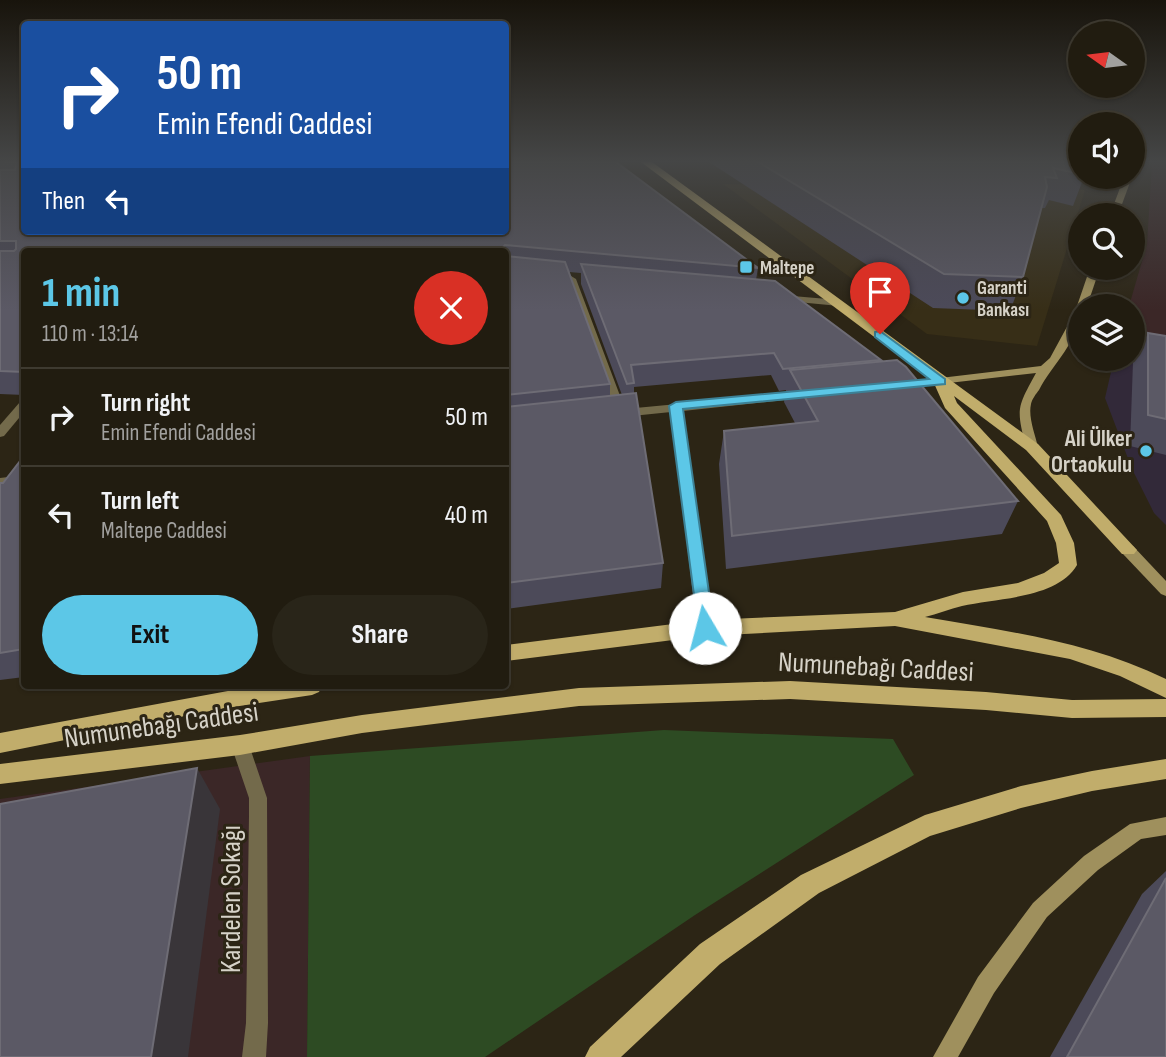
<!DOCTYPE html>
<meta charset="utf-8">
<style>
body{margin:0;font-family:"Sofia Sans Condensed",sans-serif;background:#292519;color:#f1f3f6;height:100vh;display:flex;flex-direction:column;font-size:26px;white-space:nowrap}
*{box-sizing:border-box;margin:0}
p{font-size:23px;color:#a2a19f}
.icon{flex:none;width:38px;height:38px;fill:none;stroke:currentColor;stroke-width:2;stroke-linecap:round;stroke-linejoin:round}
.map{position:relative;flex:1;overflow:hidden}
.panel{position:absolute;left:21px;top:248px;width:488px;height:441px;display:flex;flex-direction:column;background:#211c10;border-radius:7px;box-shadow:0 2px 5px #0004,0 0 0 2px #3e3a30}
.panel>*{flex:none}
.guide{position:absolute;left:21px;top:21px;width:488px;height:214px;border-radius:7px;box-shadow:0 2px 5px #0004,0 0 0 2px #3e3a30;background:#1a4fa0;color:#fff;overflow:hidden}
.needle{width:46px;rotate:284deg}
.fabs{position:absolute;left:1068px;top:21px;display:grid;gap:14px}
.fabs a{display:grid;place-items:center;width:77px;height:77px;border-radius:50%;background:#211c10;box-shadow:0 2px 5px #0004,0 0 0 2px #3e3a30;font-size:35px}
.pin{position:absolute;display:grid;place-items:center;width:60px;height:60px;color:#fff;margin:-72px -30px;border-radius:50% 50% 50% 0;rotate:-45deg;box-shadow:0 0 7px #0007}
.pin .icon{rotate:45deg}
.me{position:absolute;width:77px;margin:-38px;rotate:352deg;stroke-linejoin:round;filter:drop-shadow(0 0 5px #0008)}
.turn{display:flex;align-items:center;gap:24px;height:147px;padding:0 21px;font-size:32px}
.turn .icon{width:91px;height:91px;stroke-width:2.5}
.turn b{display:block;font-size:49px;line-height:60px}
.then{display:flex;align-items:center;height:66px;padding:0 21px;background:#0003;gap:14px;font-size:26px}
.round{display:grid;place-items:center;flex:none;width:74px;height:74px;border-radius:37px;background:#292519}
.overview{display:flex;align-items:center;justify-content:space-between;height:119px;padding:0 21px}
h1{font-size:42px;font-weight:700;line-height:52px;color:#5cc7e7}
.cta{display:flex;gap:14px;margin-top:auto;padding:14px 21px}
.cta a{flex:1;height:80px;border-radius:42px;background:#5cc7e7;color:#111;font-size:28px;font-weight:700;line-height:80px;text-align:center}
.cta a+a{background:#292519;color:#f1f3f6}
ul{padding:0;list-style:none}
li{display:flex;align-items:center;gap:21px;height:98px;padding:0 21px;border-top:2px solid #3e3a30}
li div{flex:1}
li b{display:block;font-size:26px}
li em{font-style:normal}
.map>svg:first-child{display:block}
.built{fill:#372e17}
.industrial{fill:#3b2727}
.education{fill:#322939}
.green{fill:#2d4b23}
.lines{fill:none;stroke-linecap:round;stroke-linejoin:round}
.street{fill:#736a4b;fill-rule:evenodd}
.secondary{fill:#9f905d;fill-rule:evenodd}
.primary{fill:#c1ad6b;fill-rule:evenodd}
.wall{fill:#4c4a59;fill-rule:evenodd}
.shaded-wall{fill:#393539}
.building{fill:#5b5965;stroke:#6e6c75;stroke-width:2}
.route{fill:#5cc7e7;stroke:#3c8196;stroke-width:2}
.poi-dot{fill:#5cc7e7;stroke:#2c2515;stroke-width:2.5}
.labels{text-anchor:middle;stroke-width:6;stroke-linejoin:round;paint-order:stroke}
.far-poi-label{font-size:19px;font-weight:bold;fill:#d6d2c8;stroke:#2c2515;text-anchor:start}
.poi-label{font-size:23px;font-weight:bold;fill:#d6d2c8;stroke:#2c2515;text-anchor:end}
.near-street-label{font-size:28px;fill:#d6d2c8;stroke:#2c2515}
</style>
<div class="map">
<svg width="1166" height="1057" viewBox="0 0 1166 1057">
<rect width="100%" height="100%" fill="#2c2515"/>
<path class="built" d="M 723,184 L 1085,190 L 1037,346 L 927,334 Z"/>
<g class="industrial">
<path d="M 1152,162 L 1166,162 L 1166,360 L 1132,354 L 1132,306 L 1129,306 L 1147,244 Z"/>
<path d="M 310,756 L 307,1057 L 0,1057 L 0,799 Z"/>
</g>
<path class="education" d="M 1132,354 L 1166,360 L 1166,525 L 1154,513 L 1132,469 L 1105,398 L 1114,359 L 1132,359 Z"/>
<path class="green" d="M 664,730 L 893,739 L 914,775 L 695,915 L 485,1057 L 307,1057 L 310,756 Z"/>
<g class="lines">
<g class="street">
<path d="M 571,276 L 576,279 L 625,409 L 804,392 L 810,395 L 804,398 L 683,411 L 713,628 L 711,632 L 705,634 L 699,632 L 697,628 L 671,412 L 622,417 L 616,415 L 566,279 Z"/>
<path d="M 781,295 L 839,300 L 844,303 L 839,306 L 777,300 L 777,296 Z"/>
<path d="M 940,378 L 946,381 L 944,383 L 901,389 L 895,386 L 901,383 Z"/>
<path d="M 20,402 L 24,402 L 24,412 L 4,436 L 0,437 L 0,425 Z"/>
<path d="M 24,475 L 24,483 L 0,486 L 0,478 Z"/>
<path d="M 240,737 L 246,740 L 249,745 L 267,798 L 268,1023 L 266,1057 L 242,1057 L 246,1023 L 249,816 L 249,798 L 231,745 L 234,740 Z"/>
</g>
<g class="secondary">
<path d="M 1132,162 L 1138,162 L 1132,167 Z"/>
<path d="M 1124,177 L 1132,177 L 1118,215 L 1110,215 Z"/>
<path d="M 1090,268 L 1100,268 L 1087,306 L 1078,308 L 1077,306 Z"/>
<path d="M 1080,309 C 1080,341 1053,363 1039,390 C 1036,394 1032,399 1031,404 C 1028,417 1035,434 1038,447 L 1036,450 L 1028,450 L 1026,447 C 1016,408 1017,408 1036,373 L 940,384 L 934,381 L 940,378 L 1041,366 L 1050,358 L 1075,312 Z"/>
<path d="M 1128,545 L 1133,546 L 1166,581 L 1166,596 L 1161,594 L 1123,554 L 1121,550 L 1123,546 Z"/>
<path d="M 1166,817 L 1166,835 L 1141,839 L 1098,870 L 1047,917 L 994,993 L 958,1057 L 933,1057 L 978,977 L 1033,903 L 1084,856 L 1130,824 Z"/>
</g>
<g class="primary">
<path d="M 641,162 L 652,162 L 1038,444 L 1137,550 L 1134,554 L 1122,554 L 1026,450 L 954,396 L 957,403 L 1061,515 L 1074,543 L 1077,565 C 1057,599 996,598 962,606 C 950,609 937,614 925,617 C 1011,632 1087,641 1166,679 L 1166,698 L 1120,676 L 1070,659 L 895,626 L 705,636 L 506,661 L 506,645 L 705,620 L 895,612 L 963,592 L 1018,583 L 1044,573 L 1059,563 L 1056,543 L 1047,521 L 945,408 L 933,381 Z"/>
<path d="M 790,681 L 986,692 L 1072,700 L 1166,699 L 1166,717 L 1072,718 L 986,710 L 790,699 L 579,706 L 362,733 L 240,755 L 0,784 L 0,764 L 240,735 L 362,715 L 579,688 Z"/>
<path d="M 255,686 L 322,686 L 319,692 L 312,695 L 220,709 L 0,753 L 0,733 Z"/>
<path d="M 1166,759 L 1166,779 L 1092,791 L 1021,808 L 930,836 L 819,893 L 720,964 L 621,1057 L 585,1057 L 590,1047 L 700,944 L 801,875 L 925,815 L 1021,786 L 1092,771 Z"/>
</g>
</g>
<g class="wall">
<path d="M 0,162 L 24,162 L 758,268 L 756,280 L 881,360 L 881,362 L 1018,501 L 1002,534 L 726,569 L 719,464 L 724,431 L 795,423 L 784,402 L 786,390 L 779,391 L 771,375 L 634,387 L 634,393 L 663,563 L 661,588 L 506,609 L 506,252 L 24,252 L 24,395 L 0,394 ZM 569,272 L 581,273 L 581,284 L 622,395 L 610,396 L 610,384 Z"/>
<path d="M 709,162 L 1072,162 L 1080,170 L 1080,177 L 1084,177 L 1073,206 L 1049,200 L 1045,208 L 1041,208 L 1023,277 L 1010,311 L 933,308 Z"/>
<path d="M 1148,333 L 1166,336 L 1166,455 L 1130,446 L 1133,362 Z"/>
<path d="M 24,456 L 24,677 L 0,680 L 0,483 L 3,483 Z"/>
<path d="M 1166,871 L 1166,1057 L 1050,1057 L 1142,894 Z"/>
</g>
<path class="shaded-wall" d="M 197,768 L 220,809 L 188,1057 L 151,1057 Z"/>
<g class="building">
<path d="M 5,162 L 24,162 L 24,231 L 506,231 L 506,162 L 616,162 L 758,268 L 505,245 L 502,248 L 503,252 L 24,252 L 24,372 L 0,371 L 0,251 L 14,251 L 16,249 L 16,241 L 0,241 L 0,170 L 15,170 L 17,162 Z"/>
<path d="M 758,162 L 1072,162 L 1080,170 L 1080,174 L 1053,168 L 1057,178 L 1045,177 L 1047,187 L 1023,277 L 944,274 Z"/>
<path d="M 506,256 L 565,262 L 610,384 L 506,395 Z"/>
<path d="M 581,264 L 775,281 L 881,360 L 783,369 L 774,353 L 631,365 L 634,383 L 627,384 Z"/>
<path d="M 1148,333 L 1166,336 L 1166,419 L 1148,415 Z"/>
<path d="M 897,360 L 906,367 L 1018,501 L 732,536 L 724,431 L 818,421 L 790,370 Z"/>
<path d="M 636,393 L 663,563 L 506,583 L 506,407 Z"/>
<path d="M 24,456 L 24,649 L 0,653 L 0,483 L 3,483 Z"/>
<path d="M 197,768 L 151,1057 L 0,1057 L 0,804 Z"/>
<path d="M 1166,878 L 1166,1057 L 1067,1057 Z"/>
</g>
<linearGradient id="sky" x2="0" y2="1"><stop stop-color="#18140c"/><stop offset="0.52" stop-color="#454646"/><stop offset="1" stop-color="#454646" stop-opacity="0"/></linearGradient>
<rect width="1166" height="310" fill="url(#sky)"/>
<path class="route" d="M 880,331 L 945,379 L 945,384 L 683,409 L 714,628 L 712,633 L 699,633 L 669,406 L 676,402 L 929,379 L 875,337 L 875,332 Z"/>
<g class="poi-dot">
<rect x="739" y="260" width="14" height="14" rx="3.5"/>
<circle cx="963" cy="298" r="7"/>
<circle cx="1146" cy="451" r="7"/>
</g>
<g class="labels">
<g class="far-poi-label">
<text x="760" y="274">Maltepe</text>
<text x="977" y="294">Garanti<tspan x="977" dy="22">Bankası</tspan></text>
</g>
<g class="poi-label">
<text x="1132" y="446">Ali Ülker<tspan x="1132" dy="26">Ortaokulu</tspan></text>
</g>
<g class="near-street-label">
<text transform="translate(876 666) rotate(3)" y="10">Numunebağı Caddesi</text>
<text transform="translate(161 724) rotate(-8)" y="10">Numunebağı Caddesi</text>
<text transform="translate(230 899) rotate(-90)" y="10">Kardelen Sokağı</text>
</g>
</g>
</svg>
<div class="fabs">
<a><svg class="needle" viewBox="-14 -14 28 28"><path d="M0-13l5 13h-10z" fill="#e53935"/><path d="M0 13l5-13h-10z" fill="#a2a19f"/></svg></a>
<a><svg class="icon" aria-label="sound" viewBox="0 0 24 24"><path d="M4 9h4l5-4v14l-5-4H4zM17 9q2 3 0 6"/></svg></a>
<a><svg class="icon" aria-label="search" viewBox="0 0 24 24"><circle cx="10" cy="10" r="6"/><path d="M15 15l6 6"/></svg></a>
<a><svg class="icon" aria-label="layers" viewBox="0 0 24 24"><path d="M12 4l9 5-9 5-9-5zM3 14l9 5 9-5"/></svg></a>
</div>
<div class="pin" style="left:880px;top:334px;background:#d93025"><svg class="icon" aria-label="arrive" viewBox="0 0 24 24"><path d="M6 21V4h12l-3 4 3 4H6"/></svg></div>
<svg class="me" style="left:705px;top:628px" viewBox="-20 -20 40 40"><circle r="19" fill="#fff"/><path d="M0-13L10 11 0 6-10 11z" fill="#5cc7e7"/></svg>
<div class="guide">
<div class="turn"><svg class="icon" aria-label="right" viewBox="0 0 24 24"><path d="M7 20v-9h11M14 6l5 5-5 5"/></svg><div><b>50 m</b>Emin Efendi Caddesi</div></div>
<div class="then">Then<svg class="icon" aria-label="left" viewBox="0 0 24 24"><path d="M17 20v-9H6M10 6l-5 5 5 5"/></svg></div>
</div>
<section class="panel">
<div class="overview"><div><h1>1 min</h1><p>110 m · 13:14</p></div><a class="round" style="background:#d93025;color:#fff"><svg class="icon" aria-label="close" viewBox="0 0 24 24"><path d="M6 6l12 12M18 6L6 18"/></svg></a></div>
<ul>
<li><svg class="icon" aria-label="right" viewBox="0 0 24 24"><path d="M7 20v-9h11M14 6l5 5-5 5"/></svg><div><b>Turn right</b><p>Emin Efendi Caddesi</p></div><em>50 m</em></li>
<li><svg class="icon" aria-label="left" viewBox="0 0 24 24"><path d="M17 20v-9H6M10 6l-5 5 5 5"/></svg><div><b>Turn left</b><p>Maltepe Caddesi</p></div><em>40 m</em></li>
</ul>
<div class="cta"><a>Exit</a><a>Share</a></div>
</section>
</div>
